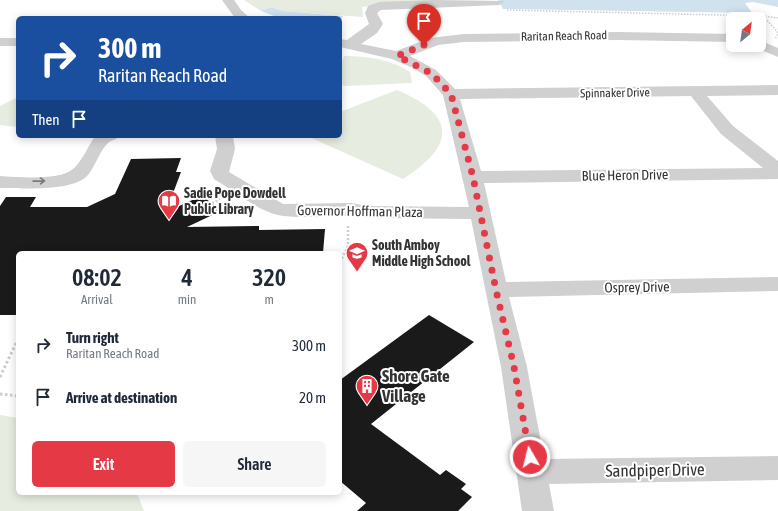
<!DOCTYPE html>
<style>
body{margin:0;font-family:"Asap Condensed",sans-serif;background:#f6f6f7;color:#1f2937;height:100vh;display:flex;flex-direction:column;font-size:15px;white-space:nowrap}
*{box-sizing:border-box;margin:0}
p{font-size:13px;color:#747a83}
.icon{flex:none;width:22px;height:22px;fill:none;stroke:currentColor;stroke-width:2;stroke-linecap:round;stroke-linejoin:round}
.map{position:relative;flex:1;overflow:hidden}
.details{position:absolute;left:16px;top:251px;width:326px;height:244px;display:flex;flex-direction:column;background:#fff;border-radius:6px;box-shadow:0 2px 10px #0003}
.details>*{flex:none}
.top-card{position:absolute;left:16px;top:16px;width:326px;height:122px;border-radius:6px;box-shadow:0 2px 10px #0003;background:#1a4fa0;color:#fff;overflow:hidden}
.needle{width:26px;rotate:29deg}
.buttons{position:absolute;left:726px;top:12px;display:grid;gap:8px}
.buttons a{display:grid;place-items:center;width:40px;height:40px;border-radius:6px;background:#fff;box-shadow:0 2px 10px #0003;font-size:20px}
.pin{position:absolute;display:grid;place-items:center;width:34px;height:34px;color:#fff;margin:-41px -17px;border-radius:50% 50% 50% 0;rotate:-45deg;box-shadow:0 0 4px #0007}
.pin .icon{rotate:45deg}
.me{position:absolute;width:44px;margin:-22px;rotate:352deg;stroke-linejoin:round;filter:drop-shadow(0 0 3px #0008)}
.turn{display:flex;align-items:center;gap:14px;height:84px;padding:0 16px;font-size:18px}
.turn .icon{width:52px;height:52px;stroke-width:2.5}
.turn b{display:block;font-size:28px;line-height:34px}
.then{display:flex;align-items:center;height:38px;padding:0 16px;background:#0003;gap:8px;font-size:15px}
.eta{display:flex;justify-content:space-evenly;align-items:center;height:68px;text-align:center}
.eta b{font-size:24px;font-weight:600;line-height:28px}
.cta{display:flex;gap:8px;margin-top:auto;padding:8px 16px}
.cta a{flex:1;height:46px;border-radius:6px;background:#e63946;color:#fff;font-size:16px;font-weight:600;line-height:46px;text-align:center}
.cta a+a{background:#f6f6f7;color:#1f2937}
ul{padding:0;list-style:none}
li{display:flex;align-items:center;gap:12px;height:52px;padding:0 16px}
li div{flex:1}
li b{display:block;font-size:15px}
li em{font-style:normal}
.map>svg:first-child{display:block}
.green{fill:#e6ecdf}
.water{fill:#cfe2ee}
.building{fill:#1a1a1a}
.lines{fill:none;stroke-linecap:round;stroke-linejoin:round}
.path-far2{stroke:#cdcdcd;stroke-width:1.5;stroke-dasharray:1.5 1.5;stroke-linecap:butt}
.path-far1{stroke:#cdcdcd;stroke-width:2.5;stroke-dasharray:2 2;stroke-linecap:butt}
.path{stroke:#cdcdcd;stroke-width:3;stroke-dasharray:2.5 2.5;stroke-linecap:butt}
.minor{fill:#d0d0d0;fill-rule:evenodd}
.oneway{stroke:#7a7a7a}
.route{stroke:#e63946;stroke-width:7;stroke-dasharray:0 12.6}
.labels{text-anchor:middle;stroke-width:4;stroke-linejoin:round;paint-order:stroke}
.far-street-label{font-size:12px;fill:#333;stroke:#fff}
.street-label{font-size:14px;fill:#333;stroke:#fff}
.poi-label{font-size:14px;font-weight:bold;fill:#333;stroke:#fff;text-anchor:start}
.near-poi-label{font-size:17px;font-weight:bold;fill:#333;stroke:#fff;text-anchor:start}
.near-street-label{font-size:17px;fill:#333;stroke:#fff}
</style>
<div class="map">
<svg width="778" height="511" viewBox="0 0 778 511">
<rect width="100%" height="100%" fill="#fff"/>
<g class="green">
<path d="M 244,0 L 449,0 L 382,4 L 362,7 L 363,17 L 283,11 L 271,7 L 261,11 Z"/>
<path d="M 344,56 C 369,56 389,59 410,72 L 412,83 L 344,86 L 340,84 L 340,67 Z"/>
<path d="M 397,90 C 456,115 457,145 403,179 L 307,136 L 340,136 L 340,112 Z"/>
<path d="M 18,97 L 18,127 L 0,125 L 0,106 Z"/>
<path d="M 0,415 L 18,418 L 18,493 L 137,493 L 144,511 L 0,511 Z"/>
</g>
<g class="water">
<path d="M 498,0 L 778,0 L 778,7 L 753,2 L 745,3 L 752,13 L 503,9 Z"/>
<path d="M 271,7 L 283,11 L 343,16 L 340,22 L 340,18 L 279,18 L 261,11 Z"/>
</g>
<g class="building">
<path d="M 181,158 L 176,172 L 181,172 L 166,212 L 201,196 L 223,210 L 187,227 L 259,226 L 259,230 L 325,229 L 323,253 L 18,253 L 18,315 L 0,315 L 0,206 L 6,197 L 36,197 L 30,207 L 87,207 L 115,194 L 131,159 Z"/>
<path d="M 429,315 L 474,342 L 371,424 L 440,475 L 446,470 L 466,484 L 461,489 L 472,497 L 458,511 L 357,511 L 366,503 L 340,481 L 340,380 Z"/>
</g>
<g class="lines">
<g class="path-far2">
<path d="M 507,10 L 762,16 L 778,18"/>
<path d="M 763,16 L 777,31 L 778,34 L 775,39"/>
</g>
<g class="path-far1">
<path d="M 212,203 L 220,199"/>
<path d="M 340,262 L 348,246 L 348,225"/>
</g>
<g class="path">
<path d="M 0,377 L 18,339"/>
<path d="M 0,394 L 18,396"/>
</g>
<g class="minor">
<path d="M 222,0 L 234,0 L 241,10 L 250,18 L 235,18 Z"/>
<path d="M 433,0 L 505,1 L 499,5 L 381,10 L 377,13 L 383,24 L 377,33 L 361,44 L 396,51 L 430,38 L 464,34 L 618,32 L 733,34 L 733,42 L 618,40 L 464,42 L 438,45 L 410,56 L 436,70 L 455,89 L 778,85 L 778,95 L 707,96 L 733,126 L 778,161 L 778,179 L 484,183 L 506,282 L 778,277 L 778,291 L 509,297 L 527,367 L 544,459 L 778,456 L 778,480 L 549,484 L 554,511 L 522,511 L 501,367 L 471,219 L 367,218 C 339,213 312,219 284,216 C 262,214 234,191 214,179 L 210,171 L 217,149 L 215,136 L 233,136 L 235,149 L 229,172 L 283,204 L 351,203 L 367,206 L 469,207 L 443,95 L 426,76 L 413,68 L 392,59 L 340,47 L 340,39 L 347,40 L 369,24 L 365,13 L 368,6 L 379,2 ZM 691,96 L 721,134 L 763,168 L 481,171 L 460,99 Z"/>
<rect x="0" y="38" width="18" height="8"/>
<path d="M 759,40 L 778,48 L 778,57 L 754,47 L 753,45 L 759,45 Z"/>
<path d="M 95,136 L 119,136 C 116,140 113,140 109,142 C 100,149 95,168 87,176 C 72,192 20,188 0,188 L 0,176 C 18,177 59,181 73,169 C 81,163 89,145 95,136 Z"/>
</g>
</g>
<defs><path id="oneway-shaft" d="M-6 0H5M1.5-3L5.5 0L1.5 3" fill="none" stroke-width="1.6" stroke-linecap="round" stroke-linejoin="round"/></defs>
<use class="oneway" href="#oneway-shaft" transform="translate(39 181) rotate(-1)"/>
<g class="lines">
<path class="route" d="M 424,45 L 397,56 L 431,73 L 451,94 L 473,177 L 496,290 L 514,367 L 530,457"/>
</g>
<defs>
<g id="library-pin" transform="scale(1.15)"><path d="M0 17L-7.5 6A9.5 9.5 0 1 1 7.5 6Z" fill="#e63946" stroke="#fff"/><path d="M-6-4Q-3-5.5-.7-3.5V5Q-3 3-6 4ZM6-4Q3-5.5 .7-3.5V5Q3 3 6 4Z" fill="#fff"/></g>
<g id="school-pin" transform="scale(1.15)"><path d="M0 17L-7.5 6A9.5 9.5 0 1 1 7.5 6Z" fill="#e63946" stroke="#fff"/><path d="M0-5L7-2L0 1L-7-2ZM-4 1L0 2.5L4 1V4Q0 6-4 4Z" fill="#fff"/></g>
<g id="building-pin" transform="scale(1.15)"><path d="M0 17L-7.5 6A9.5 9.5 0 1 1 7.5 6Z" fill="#e63946" stroke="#fff"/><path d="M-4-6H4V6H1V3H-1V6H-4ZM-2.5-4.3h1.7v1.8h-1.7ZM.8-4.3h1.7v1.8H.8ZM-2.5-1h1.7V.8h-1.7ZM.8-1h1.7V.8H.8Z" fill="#fff"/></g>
</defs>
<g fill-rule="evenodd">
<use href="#library-pin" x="169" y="201"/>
<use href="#school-pin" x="357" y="253"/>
<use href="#building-pin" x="367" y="386"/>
</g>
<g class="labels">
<g class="far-street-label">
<text transform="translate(564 36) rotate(-1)" y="4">Raritan Reach Road</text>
<text transform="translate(615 93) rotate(-1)" y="4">Spinnaker Drive</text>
</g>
<g class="street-label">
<text transform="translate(625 175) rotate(-1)" y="5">Blue Heron Drive</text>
<text transform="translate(360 211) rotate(1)" y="5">Governor Hoffman Plaza</text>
<text transform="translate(637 287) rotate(-1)" y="5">Osprey Drive</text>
</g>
<g class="poi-label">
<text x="184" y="198">Sadie Pope Dowdell<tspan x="184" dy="16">Public Library</tspan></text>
<text x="372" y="250">South Amboy<tspan x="372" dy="16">Middle High School</tspan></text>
</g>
<g class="near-poi-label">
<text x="382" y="382">Shore Gate<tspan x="382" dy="20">Village</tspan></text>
</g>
<g class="near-street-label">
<text transform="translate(655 470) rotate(-1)" y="6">Sandpiper Drive</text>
</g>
</g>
</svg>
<div class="buttons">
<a><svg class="needle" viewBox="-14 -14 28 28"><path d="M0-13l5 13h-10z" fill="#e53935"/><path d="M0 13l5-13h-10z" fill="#747a83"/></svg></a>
</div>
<div class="pin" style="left:424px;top:45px;background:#d93025"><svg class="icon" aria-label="arrive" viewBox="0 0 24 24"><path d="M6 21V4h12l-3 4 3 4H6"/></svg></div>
<svg class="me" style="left:530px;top:457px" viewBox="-20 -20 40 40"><circle r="17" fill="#e63946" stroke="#fff" stroke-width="3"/><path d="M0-11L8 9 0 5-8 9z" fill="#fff"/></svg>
<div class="top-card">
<div class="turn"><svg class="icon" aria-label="right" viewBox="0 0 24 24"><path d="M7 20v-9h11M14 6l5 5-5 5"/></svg><div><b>300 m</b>Raritan Reach Road</div></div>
<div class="then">Then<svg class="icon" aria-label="arrive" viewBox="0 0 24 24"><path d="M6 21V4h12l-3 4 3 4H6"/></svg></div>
</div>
<section class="details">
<div class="eta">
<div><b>08:02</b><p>Arrival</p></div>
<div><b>4</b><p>min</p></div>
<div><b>320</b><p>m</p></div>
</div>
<ul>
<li><svg class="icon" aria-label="right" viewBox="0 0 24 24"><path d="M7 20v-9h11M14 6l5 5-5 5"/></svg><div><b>Turn right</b><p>Raritan Reach Road</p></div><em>300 m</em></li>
<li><svg class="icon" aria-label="arrive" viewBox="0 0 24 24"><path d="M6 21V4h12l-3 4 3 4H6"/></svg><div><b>Arrive at destination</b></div><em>20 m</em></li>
</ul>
<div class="cta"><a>Exit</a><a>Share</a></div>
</section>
</div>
